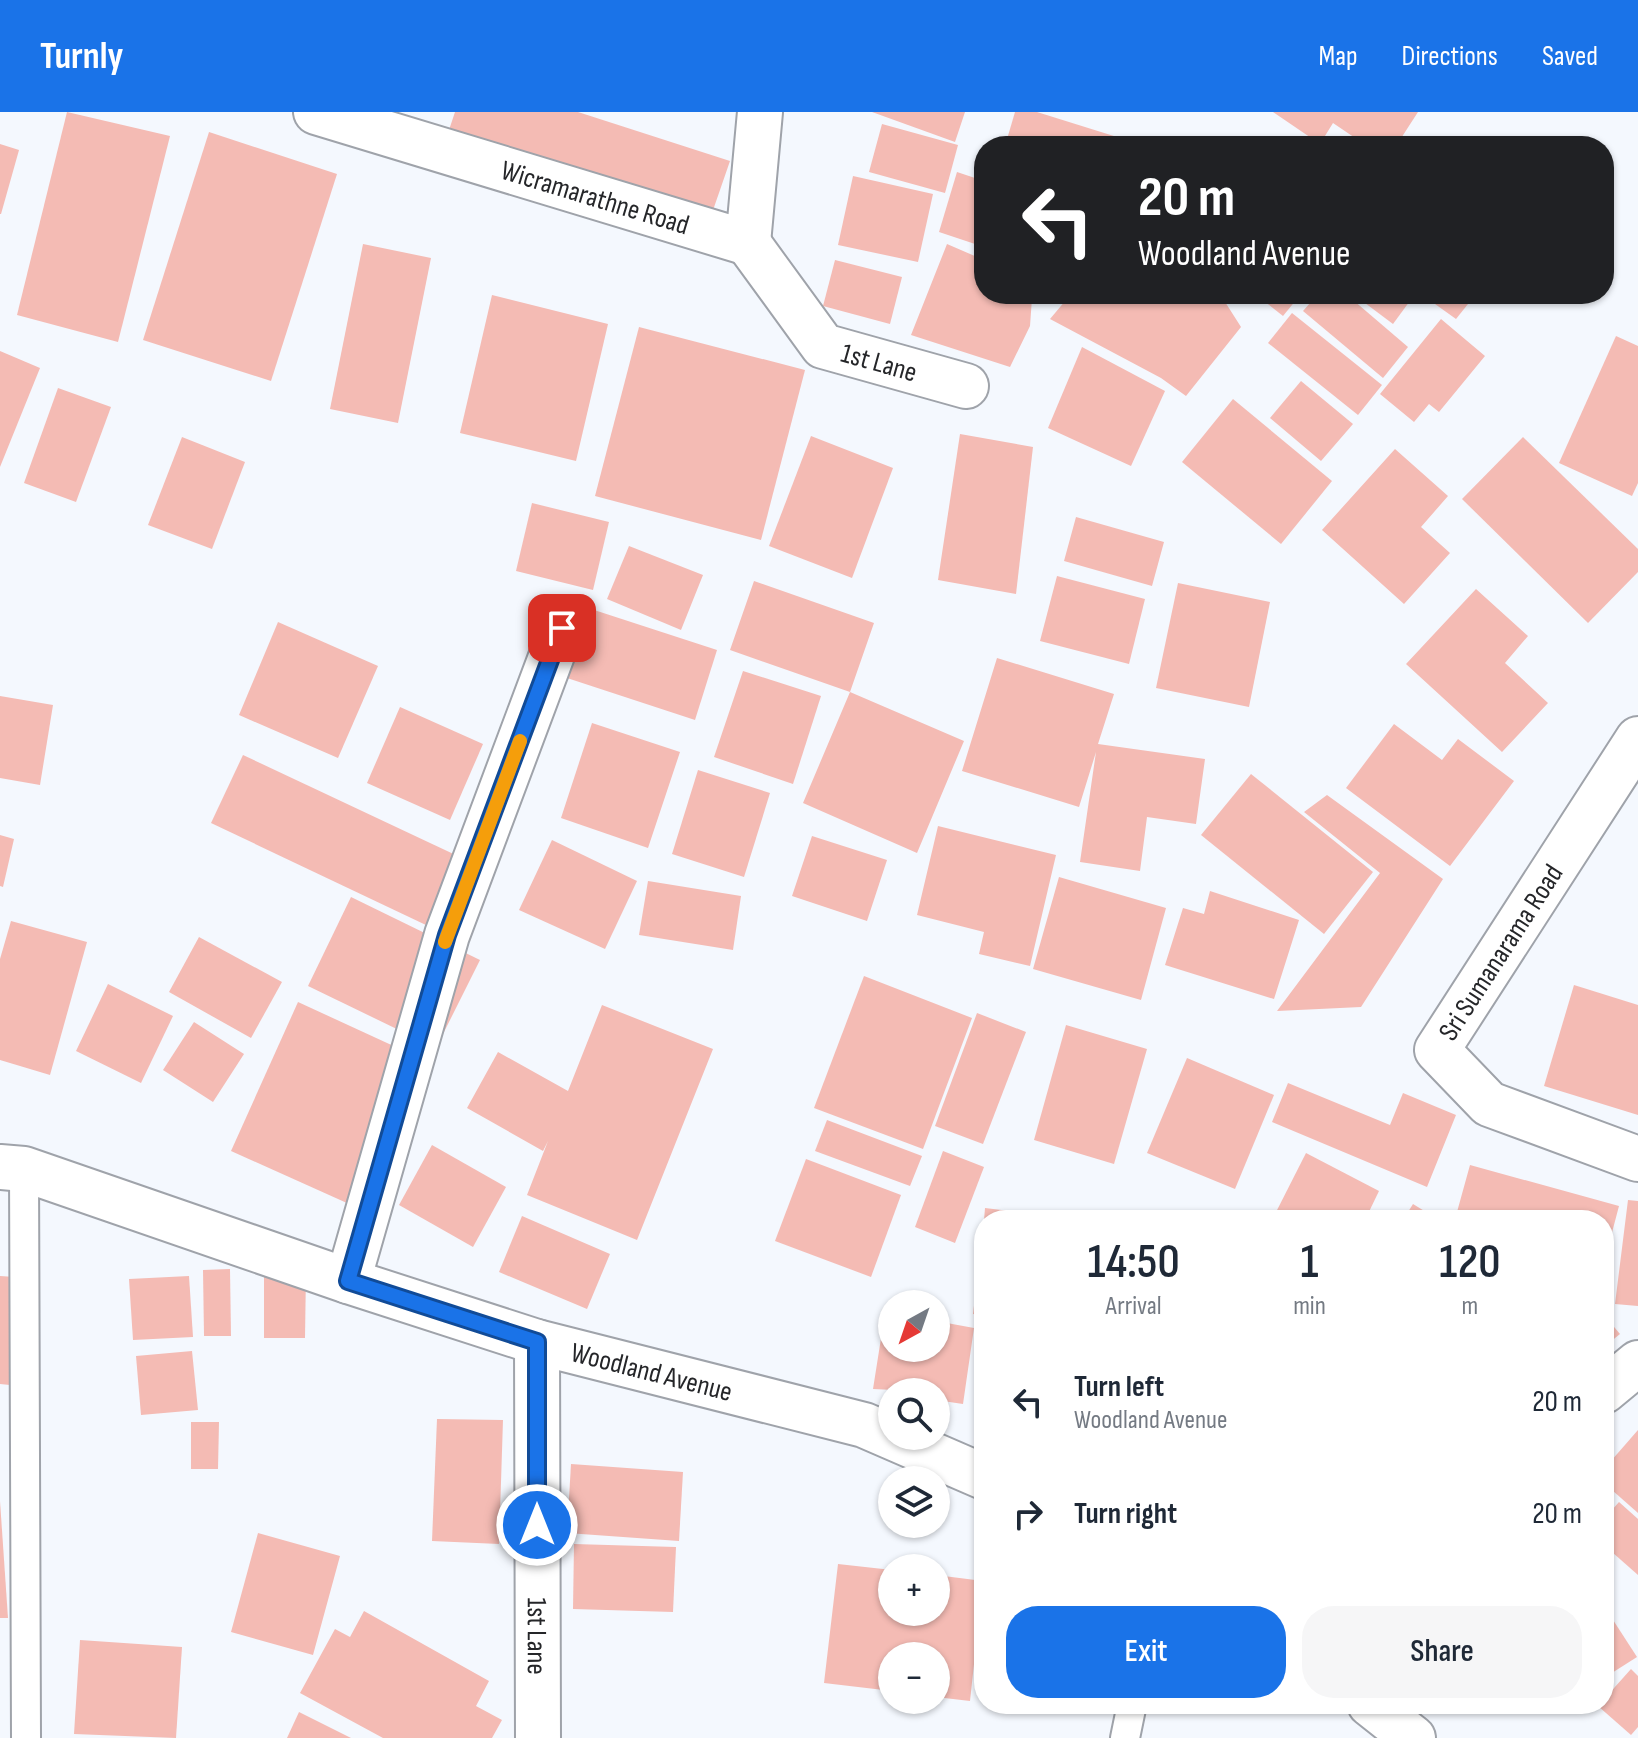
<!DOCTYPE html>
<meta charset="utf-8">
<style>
body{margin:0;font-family:"Sofia Sans Condensed",sans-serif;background:#f6f6f7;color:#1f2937;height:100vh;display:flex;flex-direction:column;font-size:30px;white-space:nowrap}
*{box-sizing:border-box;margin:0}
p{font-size:26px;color:#747a83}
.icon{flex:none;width:44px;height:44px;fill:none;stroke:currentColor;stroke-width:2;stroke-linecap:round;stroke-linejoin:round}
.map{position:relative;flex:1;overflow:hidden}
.panel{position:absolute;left:974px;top:1098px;width:640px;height:504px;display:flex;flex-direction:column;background:#fff;border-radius:32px;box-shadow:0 2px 6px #0004}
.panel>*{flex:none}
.top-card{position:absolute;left:974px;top:24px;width:640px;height:168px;border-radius:32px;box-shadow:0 2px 6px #0004;background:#202124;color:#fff;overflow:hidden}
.needle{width:52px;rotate:220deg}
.controls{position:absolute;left:878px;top:1178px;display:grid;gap:16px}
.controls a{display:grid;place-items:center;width:72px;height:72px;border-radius:50%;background:#fff;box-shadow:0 2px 6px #0004;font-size:40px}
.pin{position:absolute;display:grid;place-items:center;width:68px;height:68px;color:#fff;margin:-34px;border-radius:16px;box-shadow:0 4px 12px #0006}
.me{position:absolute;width:88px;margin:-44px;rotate:0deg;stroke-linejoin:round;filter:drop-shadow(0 0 6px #0008)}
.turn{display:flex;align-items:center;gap:28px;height:168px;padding:0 32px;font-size:36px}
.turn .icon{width:104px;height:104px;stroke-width:2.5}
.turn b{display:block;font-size:56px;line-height:68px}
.eta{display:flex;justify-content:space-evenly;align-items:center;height:136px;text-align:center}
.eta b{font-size:48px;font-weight:600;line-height:56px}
.button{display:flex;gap:16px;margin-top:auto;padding:16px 32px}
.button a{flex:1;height:92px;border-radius:32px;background:#1a73e8;color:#fff;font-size:32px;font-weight:600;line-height:92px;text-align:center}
.button a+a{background:#f6f6f7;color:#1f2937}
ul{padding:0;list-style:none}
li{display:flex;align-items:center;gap:24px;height:112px;padding:0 32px}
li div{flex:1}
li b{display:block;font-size:30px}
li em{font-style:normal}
header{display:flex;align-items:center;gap:48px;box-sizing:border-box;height:112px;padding:0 40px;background:#1a73e8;color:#fff}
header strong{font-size:38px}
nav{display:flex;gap:44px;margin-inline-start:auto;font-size:28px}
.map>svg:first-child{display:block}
.building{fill:#f4bbb4}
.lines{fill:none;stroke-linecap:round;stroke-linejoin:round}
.lane-casing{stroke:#9fa3aa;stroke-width:32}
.street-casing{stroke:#9fa3aa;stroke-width:48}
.secondary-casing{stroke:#9fa3aa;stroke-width:48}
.lane{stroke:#fff;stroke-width:28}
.street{stroke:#fff;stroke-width:44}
.secondary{stroke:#fff;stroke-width:44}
.route-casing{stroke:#114b97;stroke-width:20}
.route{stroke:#1a73e8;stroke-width:14}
.slow{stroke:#f59e0b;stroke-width:14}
.labels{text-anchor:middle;stroke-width:6;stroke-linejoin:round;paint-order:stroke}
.street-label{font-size:28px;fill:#252629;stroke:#fff}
</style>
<header>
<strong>Turnly</strong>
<nav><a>Map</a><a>Directions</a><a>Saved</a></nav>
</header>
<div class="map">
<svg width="1638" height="1626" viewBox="0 0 1638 1626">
<rect width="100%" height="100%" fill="#f4f8fe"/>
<g class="building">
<path d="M 67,0 L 170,24 L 118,230 L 17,203 Z"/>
<path d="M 455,0 L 578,0 L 730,49 L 711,104 L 449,18 Z"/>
<path d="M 872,0 L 965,0 L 955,30 Z"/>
<path d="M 1015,0 L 1037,0 L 1133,30 L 1133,34 L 1005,34 Z"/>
<path d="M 1273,0 L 1418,0 L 1396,34 L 1367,34 L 1333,11 L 1320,32 Z"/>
<path d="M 882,12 L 958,33 L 945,81 L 869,60 Z"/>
<path d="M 209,20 L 337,62 L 271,269 L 143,228 Z"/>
<path d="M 0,32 L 19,38 L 1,102 L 0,102 Z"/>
<path d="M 957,60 L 984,69 L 984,135 L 939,120 Z"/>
<path d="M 853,64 L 933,82 L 918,150 L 838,133 Z"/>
<path d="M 363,132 L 431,146 L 398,311 L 330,297 Z"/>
<path d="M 947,132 L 984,148 L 984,182 L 1030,182 L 1032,186 L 1030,214 L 1010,255 L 911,223 Z"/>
<path d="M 835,148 L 902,165 L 890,212 L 823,194 Z"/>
<path d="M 1071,182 L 1220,182 L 1241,215 L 1186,284 L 1161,266 L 1050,207 Z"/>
<path d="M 1255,182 L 1301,182 L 1283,204 Z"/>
<path d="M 1318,182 L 1346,182 L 1408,235 L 1383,266 L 1303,199 Z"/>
<path d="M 1353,182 L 1415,182 L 1393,212 Z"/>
<path d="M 1421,182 L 1476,182 L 1456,207 Z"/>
<path d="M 492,183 L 608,212 L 576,349 L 460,321 Z"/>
<path d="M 1292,201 L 1382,273 L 1358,303 L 1268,231 Z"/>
<path d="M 1441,207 L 1485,244 L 1439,300 L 1429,292 L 1414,310 L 1380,282 Z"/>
<path d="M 639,215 L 805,258 L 761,428 L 595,384 Z"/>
<path d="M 1616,224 L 1638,234 L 1638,371 L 1632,384 L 1559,351 Z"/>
<path d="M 1082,235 L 1165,279 L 1131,354 L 1048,316 Z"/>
<path d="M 0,239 L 40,256 L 0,355 Z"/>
<path d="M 1301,269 L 1353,312 L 1321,349 L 1270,306 Z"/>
<path d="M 58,276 L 111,295 L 76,390 L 24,371 Z"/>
<path d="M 1233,287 L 1332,369 L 1281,432 L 1182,350 Z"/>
<path d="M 960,322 L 1033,335 L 1016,482 L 938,468 Z"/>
<path d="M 811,324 L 893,356 L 852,466 L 769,434 Z"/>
<path d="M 182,325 L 245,350 L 212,437 L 148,413 Z"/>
<path d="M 1523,325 L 1638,437 L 1638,460 L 1588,511 L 1462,387 Z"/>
<path d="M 1395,337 L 1448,384 L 1421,415 L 1450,441 L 1404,492 L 1322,418 Z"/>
<path d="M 532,391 L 609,410 L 593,478 L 516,459 Z"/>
<path d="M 1076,405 L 1164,430 L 1152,474 L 1064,449 Z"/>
<path d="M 629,434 L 703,463 L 681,518 L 607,487 Z"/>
<path d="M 1057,464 L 1145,487 L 1129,552 L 1040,529 Z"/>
<path d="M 754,469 L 874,511 L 850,580 L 964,629 L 917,741 L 803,691 L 850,580 L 730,538 Z"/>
<path d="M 1178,471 L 1270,490 L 1249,595 L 1156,576 Z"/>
<path d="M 1476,477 L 1528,524 L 1505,551 L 1548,591 L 1502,640 L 1406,552 Z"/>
<path d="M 588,496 L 717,538 L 695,608 L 564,565 Z"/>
<path d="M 278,510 L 378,554 L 338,646 L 239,603 Z"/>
<path d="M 997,546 L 1114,582 L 1098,632 L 1205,647 L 1196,712 L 1147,705 L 1140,759 L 1080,750 L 1096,640 L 1079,695 L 962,659 Z"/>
<path d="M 743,559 L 821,584 L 793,672 L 714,645 Z"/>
<path d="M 0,584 L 53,593 L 40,673 L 0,666 Z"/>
<path d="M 400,595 L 483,632 L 450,708 L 367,671 Z"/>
<path d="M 592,611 L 680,640 L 648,736 L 561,706 Z"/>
<path d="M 1394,612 L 1442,648 L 1458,627 L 1514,669 L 1450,754 L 1346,676 Z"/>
<path d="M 243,643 L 479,754 L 447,823 L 211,711 Z"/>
<path d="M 698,658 L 770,681 L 744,765 L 672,742 Z"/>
<path d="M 1251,662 L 1373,760 L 1324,822 L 1201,723 Z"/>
<path d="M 1327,683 L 1443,767 L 1361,895 L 1277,899 L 1380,761 L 1304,700 Z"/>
<path d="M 938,714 L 1056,743 L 1030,854 L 979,842 L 984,820 L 917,803 Z"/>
<path d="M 0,723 L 14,727 L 3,775 L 0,774 Z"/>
<path d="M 812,724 L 887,748 L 867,809 L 792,784 Z"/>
<path d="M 552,728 L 637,769 L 605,837 L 519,798 Z"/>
<path d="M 1059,765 L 1166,796 L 1141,888 L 1033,857 Z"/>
<path d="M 648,769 L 741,784 L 733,838 L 639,823 Z"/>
<path d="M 1210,779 L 1299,808 L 1274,887 L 1165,853 L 1183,796 L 1204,802 Z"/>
<path d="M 351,785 L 480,848 L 436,936 L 308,874 Z"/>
<path d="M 11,809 L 87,830 L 50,963 L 0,948 L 0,847 Z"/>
<path d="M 199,825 L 282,870 L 251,926 L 169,880 Z"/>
<path d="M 864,864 L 972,906 L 923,1037 L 814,996 Z"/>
<path d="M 108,872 L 173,904 L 141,971 L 76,939 Z"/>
<path d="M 1574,873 L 1638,893 L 1638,1003 L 1544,974 Z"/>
<path d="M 298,890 L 424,948 L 358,1096 L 231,1039 Z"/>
<path d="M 602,893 L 713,937 L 637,1128 L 527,1083 L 548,1029 L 543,1039 L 467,996 L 498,940 L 568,979 Z"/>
<path d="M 977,901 L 1026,920 L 983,1032 L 935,1014 Z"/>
<path d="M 194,910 L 244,942 L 213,990 L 163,958 Z"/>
<path d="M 1066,913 L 1147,937 L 1114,1052 L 1034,1028 Z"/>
<path d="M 1187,946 L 1274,983 L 1235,1077 L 1147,1041 Z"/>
<path d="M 1288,971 L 1390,1013 L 1403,981 L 1456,1003 L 1427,1075 L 1272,1010 Z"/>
<path d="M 827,1008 L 922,1044 L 910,1074 L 815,1039 Z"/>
<path d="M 432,1033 L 506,1075 L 473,1135 L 399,1093 Z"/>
<path d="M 943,1039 L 984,1055 L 955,1131 L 915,1115 Z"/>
<path d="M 1306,1041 L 1379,1079 L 1365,1108 L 1272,1108 Z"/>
<path d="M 806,1047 L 901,1083 L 871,1165 L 775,1129 Z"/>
<path d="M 1470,1053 L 1619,1094 L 1605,1147 L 1604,1108 L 1485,1108 L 1457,1100 Z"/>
<path d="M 1628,1088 L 1638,1089 L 1638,1194 L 1615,1192 Z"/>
<path d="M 1413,1092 L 1439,1108 L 1403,1108 Z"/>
<path d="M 985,1096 L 1067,1106 L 1067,1108 L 984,1108 Z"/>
<path d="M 522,1104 L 610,1142 L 587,1197 L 499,1160 Z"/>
<path d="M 982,1126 L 984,1126 L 984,1204 L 973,1202 Z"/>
<path d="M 230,1157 L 231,1224 L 204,1224 L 203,1158 Z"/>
<path d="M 264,1159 L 306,1159 L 305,1226 L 264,1226 Z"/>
<path d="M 0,1164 L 15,1165 L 10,1273 L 0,1272 Z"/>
<path d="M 189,1164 L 193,1225 L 133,1228 L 129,1167 Z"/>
<path d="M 885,1201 L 892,1202 L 892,1236 L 936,1236 L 936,1209 L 974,1216 L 963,1292 L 936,1288 L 936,1280 L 873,1277 Z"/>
<path d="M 1604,1203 L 1620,1222 L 1604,1235 Z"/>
<path d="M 982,1232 L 984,1232 L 984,1277 L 977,1277 Z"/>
<path d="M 192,1239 L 198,1298 L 141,1303 L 136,1244 Z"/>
<path d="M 437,1307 L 503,1308 L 499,1432 L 432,1429 Z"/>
<path d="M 191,1310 L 219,1310 L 218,1357 L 191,1357 Z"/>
<path d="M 1638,1318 L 1638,1401 L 1604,1371 L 1604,1357 Z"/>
<path d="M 571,1352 L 683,1360 L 679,1429 L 567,1421 Z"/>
<path d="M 0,1389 L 8,1506 L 0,1506 Z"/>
<path d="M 1619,1390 L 1638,1407 L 1638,1463 L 1604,1433 L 1604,1407 Z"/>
<path d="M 258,1421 L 340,1444 L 313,1543 L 231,1520 Z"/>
<path d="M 574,1432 L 676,1435 L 673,1500 L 573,1497 Z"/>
<path d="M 838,1452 L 892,1458 L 892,1500 L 936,1500 L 936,1463 L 983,1469 L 970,1589 L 936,1585 L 936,1544 L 892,1544 L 892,1579 L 824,1571 Z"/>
<path d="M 1604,1494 L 1637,1545 L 1604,1566 Z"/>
<path d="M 364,1499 L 489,1569 L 476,1594 L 502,1608 L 492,1626 L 383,1626 L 300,1581 L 335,1517 L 350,1525 Z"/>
<path d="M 80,1528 L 182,1535 L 176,1626 L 74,1622 Z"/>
<path d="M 1631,1557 L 1638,1564 L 1638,1615 L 1631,1623 L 1598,1594 Z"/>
<path d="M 299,1600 L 351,1626 L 287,1626 Z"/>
</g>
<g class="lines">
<g class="lane-casing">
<g id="lane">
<path d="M 24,1057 L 26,1626"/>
<path d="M 1125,1626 L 1132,1592"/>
</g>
</g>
<g class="street-casing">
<g id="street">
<path id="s1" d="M 316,0 L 748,131 L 760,0"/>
<path id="s2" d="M 748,131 L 823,234 L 966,274"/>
<path d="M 1638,627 L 1437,938 L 1489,992 L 1638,1047"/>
<path d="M 348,1169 L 447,823 L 562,516"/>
<path id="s3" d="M 537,1230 L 538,1626"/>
<path d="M 1604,1279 L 1638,1251"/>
</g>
</g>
<g class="secondary-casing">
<g id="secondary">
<path id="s4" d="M 0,1055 L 24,1057 L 348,1169 L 537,1230 L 864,1313 L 984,1365"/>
<path d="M 1370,1592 L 1413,1626"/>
</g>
</g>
<use href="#lane" class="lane"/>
<use href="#street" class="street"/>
<use href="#secondary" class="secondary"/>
</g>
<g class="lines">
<g class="route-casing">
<path id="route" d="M 537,1413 L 537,1230 L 348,1169 L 447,823 L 562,516"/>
</g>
<use href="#route" class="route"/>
<path class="slow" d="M 445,830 L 520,629"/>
</g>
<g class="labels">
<g class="street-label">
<text dy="10" stroke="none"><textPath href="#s1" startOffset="292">Wicramarathne Road</textPath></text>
<text dy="10" stroke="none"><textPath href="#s2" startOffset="186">1st Lane</textPath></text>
<text transform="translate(1500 840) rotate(-57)" y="10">Sri Sumanarama Road</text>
<text dy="10" stroke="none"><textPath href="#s4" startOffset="684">Woodland Avenue</textPath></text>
<text dy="10" stroke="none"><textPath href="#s3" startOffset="294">1st Lane</textPath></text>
</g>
</g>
</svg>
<div class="controls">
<a><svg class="needle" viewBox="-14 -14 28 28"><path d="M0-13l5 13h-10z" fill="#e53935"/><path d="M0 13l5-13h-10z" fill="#747a83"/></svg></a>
<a><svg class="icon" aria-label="search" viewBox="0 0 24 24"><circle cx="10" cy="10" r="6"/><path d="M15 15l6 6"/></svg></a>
<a><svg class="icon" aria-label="layers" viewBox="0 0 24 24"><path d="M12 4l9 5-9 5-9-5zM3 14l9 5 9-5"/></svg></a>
<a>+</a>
<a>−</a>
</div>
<div class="pin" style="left:562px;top:516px;background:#d93025"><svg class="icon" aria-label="arrive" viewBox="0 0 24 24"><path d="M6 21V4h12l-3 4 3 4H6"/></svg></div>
<svg class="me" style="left:537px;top:1413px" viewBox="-20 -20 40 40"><circle r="17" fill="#1a73e8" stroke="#fff" stroke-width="3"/><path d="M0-11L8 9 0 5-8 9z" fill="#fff"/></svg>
<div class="top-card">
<div class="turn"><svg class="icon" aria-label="left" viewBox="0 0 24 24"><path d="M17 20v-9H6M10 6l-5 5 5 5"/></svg><div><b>20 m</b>Woodland Avenue</div></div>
</div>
<section class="panel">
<div class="eta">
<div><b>14:50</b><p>Arrival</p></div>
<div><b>1</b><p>min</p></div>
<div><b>120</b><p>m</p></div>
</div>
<ul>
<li><svg class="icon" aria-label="left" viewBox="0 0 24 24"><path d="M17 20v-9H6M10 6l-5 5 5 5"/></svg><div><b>Turn left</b><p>Woodland Avenue</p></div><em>20 m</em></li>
<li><svg class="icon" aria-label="right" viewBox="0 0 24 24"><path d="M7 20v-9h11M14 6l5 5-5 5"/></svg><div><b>Turn right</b></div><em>20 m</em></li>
</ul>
<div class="button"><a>Exit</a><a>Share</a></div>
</section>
</div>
